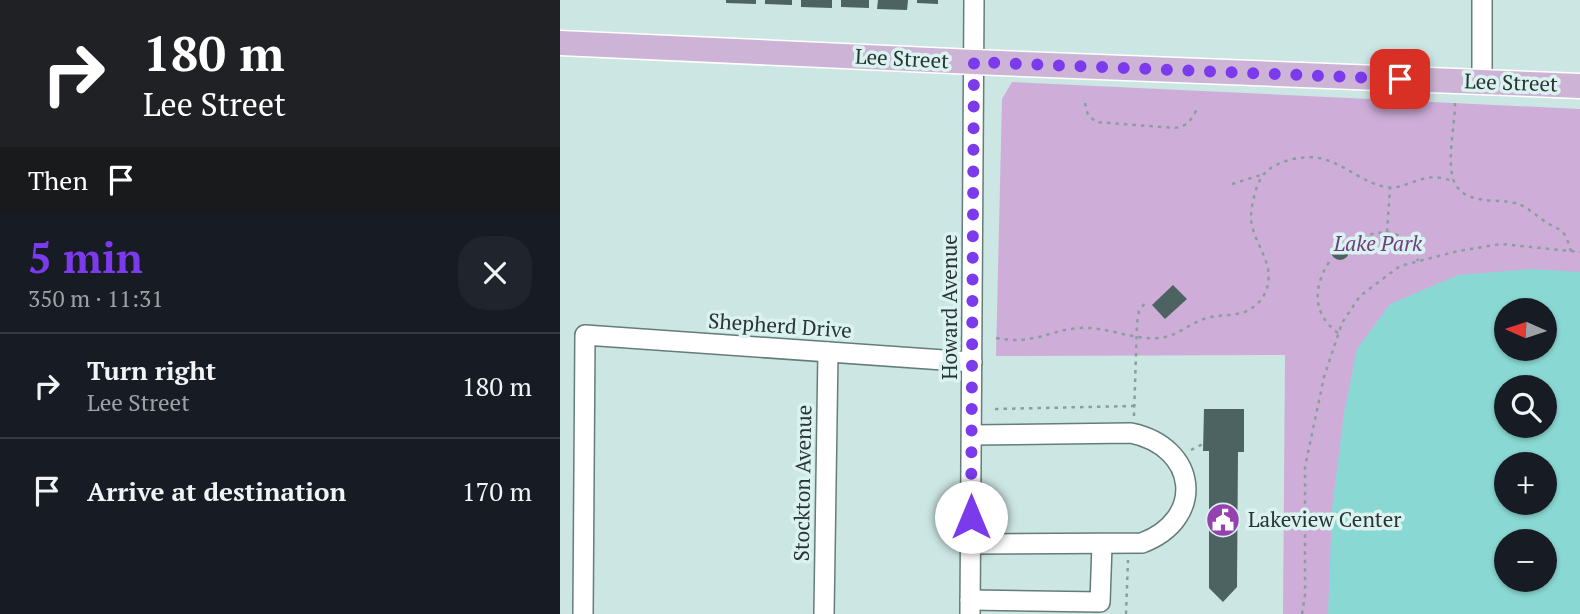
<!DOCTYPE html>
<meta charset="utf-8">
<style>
body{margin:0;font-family:"PT Serif",serif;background:#20242c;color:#f1f3f6;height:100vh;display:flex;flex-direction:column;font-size:26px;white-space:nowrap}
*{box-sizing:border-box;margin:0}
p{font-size:23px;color:#9ea1a6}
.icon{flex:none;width:38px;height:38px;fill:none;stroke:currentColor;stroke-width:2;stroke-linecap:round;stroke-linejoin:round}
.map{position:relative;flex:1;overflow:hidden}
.sheet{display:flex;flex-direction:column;background:#171b24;width:560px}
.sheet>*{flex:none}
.hud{background:#202124;color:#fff;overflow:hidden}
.needle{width:46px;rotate:273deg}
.buttons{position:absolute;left:934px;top:298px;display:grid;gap:14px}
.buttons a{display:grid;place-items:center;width:63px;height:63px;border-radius:50%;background:#171b24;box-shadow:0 2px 5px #0004;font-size:35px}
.pin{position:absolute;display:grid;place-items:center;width:60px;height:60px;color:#fff;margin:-30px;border-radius:14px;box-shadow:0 4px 10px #0006}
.me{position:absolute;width:77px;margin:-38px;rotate:0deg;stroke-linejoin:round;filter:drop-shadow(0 0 5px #0008)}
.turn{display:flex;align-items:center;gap:24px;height:147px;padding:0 28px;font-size:32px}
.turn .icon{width:91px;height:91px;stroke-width:2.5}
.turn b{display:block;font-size:49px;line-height:60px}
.then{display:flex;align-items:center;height:66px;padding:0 28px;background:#0003;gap:14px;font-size:26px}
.round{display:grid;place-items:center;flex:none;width:74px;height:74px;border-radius:28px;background:#20242c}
.overview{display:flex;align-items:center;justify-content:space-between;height:119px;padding:0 28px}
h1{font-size:42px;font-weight:700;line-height:52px;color:#7c3aed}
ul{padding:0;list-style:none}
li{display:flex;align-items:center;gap:21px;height:105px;padding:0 28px;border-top:2px solid #363941}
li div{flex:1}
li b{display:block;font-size:26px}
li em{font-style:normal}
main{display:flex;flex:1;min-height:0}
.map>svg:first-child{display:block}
.green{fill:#ceaed9;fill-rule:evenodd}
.water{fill:#8ad8d3;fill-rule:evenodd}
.building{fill:#4c6361}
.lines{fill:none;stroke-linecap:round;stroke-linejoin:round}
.minor-casing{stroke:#657c7a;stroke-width:22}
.major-casing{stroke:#fff;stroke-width:27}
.path{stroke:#8a9e9c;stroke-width:2.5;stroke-dasharray:3.5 5;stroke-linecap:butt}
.minor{stroke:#fff;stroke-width:19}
.major{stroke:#cdb4d6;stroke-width:24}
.route{stroke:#7c3aed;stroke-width:12;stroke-dasharray:0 21.6}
.labels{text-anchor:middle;stroke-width:7;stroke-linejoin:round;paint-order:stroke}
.street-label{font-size:21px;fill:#2a3433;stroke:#daf3f1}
.park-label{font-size:21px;font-style:italic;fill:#6d407c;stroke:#daf3f1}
.poi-label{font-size:21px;fill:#2a3433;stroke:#daf3f1;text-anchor:start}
</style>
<main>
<section class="sheet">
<div class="hud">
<div class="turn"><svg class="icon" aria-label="right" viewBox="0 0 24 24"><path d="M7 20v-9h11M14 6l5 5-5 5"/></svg><div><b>180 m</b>Lee Street</div></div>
<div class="then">Then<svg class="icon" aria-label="arrive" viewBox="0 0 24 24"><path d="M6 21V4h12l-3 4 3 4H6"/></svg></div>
</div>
<div class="overview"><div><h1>5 min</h1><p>350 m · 11:31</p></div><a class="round"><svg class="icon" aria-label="close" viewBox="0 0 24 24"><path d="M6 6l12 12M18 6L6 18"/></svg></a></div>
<ul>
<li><svg class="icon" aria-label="right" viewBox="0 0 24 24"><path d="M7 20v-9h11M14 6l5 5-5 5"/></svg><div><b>Turn right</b><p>Lee Street</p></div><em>180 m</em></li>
<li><svg class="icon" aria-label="arrive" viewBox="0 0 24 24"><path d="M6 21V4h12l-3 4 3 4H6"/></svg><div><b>Arrive at destination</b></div><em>170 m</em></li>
</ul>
</section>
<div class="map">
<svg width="1020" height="614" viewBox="0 0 1020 614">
<rect width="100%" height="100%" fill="#cce6e4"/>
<path class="green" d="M 452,82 L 1020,109 L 1020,614 L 723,614 L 725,355 L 436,356 L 442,99 ZM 947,310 L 985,310 L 985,348 L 947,348 ZM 947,387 L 985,387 L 985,425 L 947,425 ZM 947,464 L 985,464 L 985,502 L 947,502 ZM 947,541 L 985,541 L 985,579 L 947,579 Z"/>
<path class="water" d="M 972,269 L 1020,272 L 1020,614 L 768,614 L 772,509 L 784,413 L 797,349 L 830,304 L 898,275 ZM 947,310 L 985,310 L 985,348 L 947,348 ZM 947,387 L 985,387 L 985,425 L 947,425 ZM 947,464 L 985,464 L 985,502 L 947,502 ZM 947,541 L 985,541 L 985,579 L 947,579 Z"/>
<g class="building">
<path d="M 166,0 L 196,0 L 196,4 L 166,3 Z"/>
<path d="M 205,0 L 232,0 L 232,5 L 205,4 Z"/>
<path d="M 241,0 L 272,0 L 272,8 L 241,7 Z"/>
<path d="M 281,0 L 309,0 L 309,8 L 281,7 Z"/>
<path d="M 318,0 L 348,0 L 347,10 L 317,9 Z"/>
<path d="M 357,0 L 378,0 L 378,4 L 357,3 Z"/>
<circle cx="780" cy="251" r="9"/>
<path d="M 613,285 L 627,299 L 605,319 L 592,305 Z"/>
<path d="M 644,409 L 684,409 L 684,452 L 678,452 L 677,587 L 663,602 L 649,588 L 649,451 L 643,451 Z"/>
</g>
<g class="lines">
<g class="minor-casing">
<g id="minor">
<path d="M 922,82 L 922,0"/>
<path d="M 411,544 L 582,543 C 646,519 638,447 571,433 L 412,435"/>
<path d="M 410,600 L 540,602 L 542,545"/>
<path d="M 23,614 L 25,335 L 412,362"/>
<path d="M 264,614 L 268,352"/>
<path d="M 410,614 L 414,0"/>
</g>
</g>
<g class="major-casing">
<path id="major" d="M 0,43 L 414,62 L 1020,86"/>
</g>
<g class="path">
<path d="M 525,103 L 528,115 L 536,122 L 615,128 C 628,126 631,120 637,109"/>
<path d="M 895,103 C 895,124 887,159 893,179 C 902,204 930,199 950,202 C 965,204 971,212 983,220 C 990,226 999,227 1005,235 C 1008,240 1009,246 1011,251"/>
<path d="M 672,184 L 704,174"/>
<path d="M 827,232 L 830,188"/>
<path d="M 794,240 C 824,228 845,227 858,261"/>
<path d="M 769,262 C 753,288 752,313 778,333"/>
<path d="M 436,338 C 474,345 486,331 519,328 C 546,326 571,340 598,338 C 617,337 629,323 647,318 C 660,314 676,317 689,310 C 696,306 703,299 706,291 C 717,261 690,242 691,215 C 692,203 696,183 704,174 C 716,160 746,154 763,159 C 786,165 803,183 826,187 C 839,190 854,180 867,178 C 876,176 885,179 894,181"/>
<path d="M 435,409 L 574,406"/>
<path d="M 574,416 L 577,323 L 579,311 L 585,303"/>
<path d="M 631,450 L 643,444"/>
<path d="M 566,614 L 568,560"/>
<path d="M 742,614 L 745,595 L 745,467 L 764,377 L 782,323 L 800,296 L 840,266 L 898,251 L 941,244 L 1020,252"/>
</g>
<use href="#minor" class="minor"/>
<use href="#major" class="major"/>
</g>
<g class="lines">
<path class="route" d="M 411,517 L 414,62 L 840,79"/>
</g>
<defs>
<g id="civic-disc" transform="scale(1.75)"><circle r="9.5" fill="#9541ae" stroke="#daf3f1"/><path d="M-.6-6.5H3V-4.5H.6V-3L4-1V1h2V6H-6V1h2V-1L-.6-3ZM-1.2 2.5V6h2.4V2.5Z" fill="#fff"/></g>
</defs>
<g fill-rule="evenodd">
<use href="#civic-disc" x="663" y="520"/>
</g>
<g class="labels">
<g class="street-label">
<text transform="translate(342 59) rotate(3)" y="7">Lee Street</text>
<text transform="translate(951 83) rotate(2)" y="7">Lee Street</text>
<text transform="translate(390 307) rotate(-90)" y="7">Howard Avenue</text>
<text transform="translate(220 326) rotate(4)" y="7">Shepherd Drive</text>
<text transform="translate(243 483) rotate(-89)" y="7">Stockton Avenue</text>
</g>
<g class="park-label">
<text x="818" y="251">Lake Park</text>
</g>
<g class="poi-label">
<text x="688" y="527">Lakeview Center</text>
</g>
</g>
</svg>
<div class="buttons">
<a><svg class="needle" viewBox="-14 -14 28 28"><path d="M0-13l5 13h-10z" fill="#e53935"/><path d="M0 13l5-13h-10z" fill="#9ea1a6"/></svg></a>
<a><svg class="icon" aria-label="search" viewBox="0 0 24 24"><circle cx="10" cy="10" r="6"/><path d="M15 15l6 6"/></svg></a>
<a>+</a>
<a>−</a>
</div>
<div class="pin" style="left:840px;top:79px;background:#d93025"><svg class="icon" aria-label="arrive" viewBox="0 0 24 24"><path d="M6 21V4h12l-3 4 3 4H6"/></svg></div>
<svg class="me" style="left:411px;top:517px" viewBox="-20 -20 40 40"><circle r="19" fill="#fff"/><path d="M0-13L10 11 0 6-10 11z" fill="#7c3aed"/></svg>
</div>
</main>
